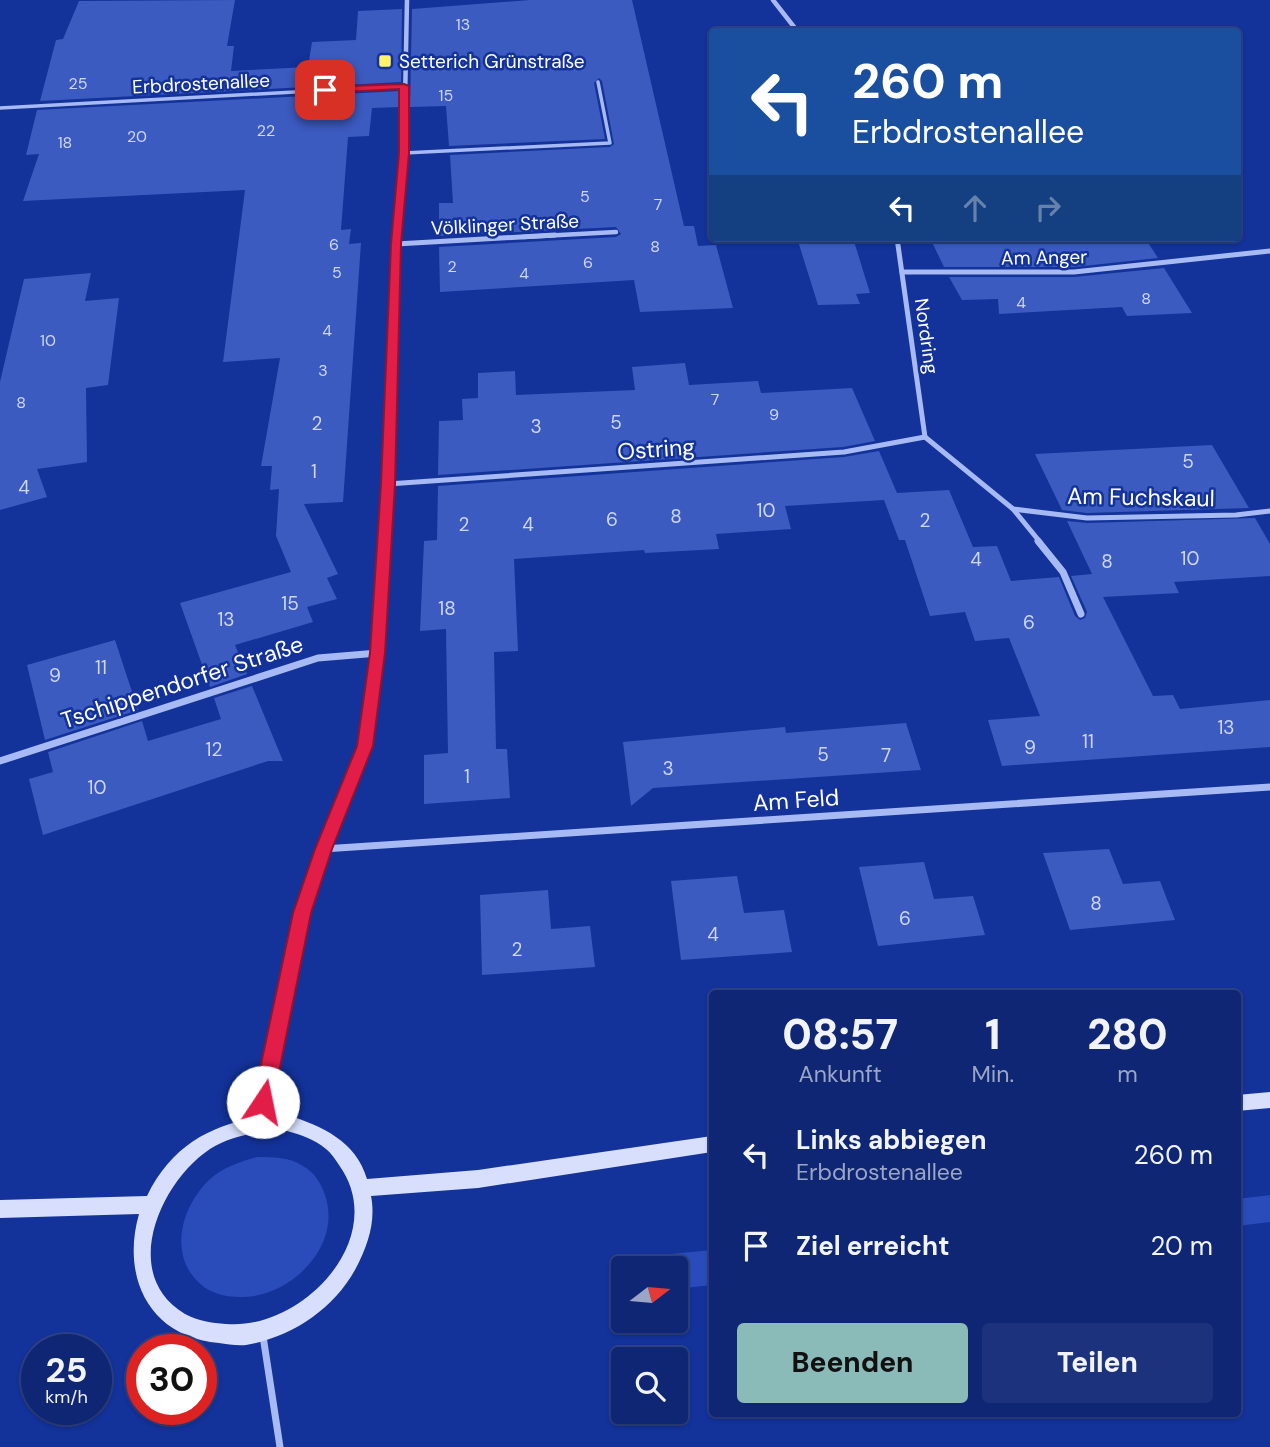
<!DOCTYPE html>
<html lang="de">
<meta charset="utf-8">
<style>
body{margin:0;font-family:"DM Sans",sans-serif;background:#1c327c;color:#f1f3f6;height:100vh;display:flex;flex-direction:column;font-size:26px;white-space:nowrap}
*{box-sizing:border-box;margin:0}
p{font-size:23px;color:#9ba5c5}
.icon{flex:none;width:38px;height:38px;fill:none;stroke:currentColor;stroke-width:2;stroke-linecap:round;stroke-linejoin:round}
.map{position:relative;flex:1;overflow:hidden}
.side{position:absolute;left:709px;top:990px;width:532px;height:427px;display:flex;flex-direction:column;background:#0e2674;border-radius:7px;box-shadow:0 2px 5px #0004,0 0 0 2px #2e4386}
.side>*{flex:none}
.top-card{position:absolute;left:709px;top:28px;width:532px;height:214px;border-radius:7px;box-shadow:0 2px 5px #0004,0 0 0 2px #2e4386;background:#1a4fa0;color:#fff;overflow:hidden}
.needle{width:46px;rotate:74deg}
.controls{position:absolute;left:611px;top:1256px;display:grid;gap:14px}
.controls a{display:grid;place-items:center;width:77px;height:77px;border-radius:7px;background:#0e2674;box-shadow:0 2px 5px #0004,0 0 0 2px #2e4386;font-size:35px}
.speed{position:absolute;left:21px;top:1334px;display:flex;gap:14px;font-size:35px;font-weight:700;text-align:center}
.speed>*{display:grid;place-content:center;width:91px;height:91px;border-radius:50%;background:#0e2674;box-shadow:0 2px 5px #0004,0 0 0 2px #2e4386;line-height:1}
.speed small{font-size:18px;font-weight:400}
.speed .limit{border:10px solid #d22;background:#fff;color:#111}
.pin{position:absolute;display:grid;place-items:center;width:60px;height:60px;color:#fff;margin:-30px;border-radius:14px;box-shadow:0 4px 10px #0006}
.me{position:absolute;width:77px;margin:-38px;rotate:11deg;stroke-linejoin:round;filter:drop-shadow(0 0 5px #0008)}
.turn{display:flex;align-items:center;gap:24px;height:147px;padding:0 28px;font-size:32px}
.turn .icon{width:91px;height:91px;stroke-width:2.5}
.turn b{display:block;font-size:49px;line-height:60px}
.lanes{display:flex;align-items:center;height:66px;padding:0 28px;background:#0003;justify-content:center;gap:35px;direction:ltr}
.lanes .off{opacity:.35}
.eta{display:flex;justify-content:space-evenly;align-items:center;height:119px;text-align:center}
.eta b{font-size:42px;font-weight:800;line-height:49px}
.primary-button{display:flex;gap:14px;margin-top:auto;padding:14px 28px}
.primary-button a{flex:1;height:80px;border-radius:7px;background:#8bbbb9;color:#111;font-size:28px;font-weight:800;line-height:80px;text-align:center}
.primary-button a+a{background:#1c327c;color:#f1f3f6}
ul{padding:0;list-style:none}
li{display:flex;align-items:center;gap:21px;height:91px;padding:0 28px}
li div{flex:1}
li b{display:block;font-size:26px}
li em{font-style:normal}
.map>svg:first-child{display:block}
.green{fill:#294cba}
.building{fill:#3c5bc1}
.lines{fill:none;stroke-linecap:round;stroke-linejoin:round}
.service-far1{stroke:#a7baf3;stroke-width:3.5}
.service{stroke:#a7baf3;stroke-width:7}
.minor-far3{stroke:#a7baf3;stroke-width:4.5}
.minor-far2{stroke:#a7baf3;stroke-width:5}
.minor-far1{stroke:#a7baf3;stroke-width:7}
.minor{stroke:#a7baf3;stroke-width:9}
.secondary{fill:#d7dffd;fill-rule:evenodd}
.route{fill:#e11d48;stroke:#92132f;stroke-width:2}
.poi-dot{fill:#fff369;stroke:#13329a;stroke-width:2.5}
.labels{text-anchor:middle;stroke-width:5;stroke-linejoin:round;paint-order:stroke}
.far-number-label{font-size:16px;fill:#ced6f0}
.far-poi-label{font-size:19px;fill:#fff;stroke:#13329a;text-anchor:start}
.far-street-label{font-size:19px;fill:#fff;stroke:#13329a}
.number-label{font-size:19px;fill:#ced6f0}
.street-label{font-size:23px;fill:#fff;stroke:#13329a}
</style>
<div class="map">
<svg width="1270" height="1447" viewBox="0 0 1270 1447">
<rect width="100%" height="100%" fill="#13329a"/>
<g class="green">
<path d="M 257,1157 C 273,1157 290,1157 303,1166 C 315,1173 321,1183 325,1195 C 343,1247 289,1299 239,1297 C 227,1297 214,1294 204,1287 C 167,1259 180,1208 209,1180 C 223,1167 240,1162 257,1157 Z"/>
<path d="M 1270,1195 L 1270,1222 L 1237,1226 L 1237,1199 Z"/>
<path d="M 712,1250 L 712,1285 L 676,1289 L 676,1269 L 630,1269 L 629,1258 Z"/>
</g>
<g class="building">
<path d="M 235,0 L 227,46 L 234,46 L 231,71 L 308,67 L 312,42 L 356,40 L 358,11 L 402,9 L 401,82 L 40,101 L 56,40 L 63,39 L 79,1 Z"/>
<path d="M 530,0 L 632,0 L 684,226 L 694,226 L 698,246 L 716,245 L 733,308 L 640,312 L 634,280 L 440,292 L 439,247 L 616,237 L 621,234 L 616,227 L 439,236 L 439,203 L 453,203 L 450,155 L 610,147 L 614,144 L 602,81 L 599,78 L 594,83 L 605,139 L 449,146 L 446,106 L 410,107 L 412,9 Z"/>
<path d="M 400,91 L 400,107 L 372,108 L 369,136 L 348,137 L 341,230 L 351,229 L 349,244 L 361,243 L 343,502 L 304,504 L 338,574 L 327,578 L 337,599 L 307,607 L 313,622 L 235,645 L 247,674 L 210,687 L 180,603 L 291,572 L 276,536 L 279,489 L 270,490 L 272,466 L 261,466 L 280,358 L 223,362 L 245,190 L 23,201 L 39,154 L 26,155 L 37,110 Z"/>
<path d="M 797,238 L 853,238 L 870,293 L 856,294 L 860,304 L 818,305 Z"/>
<path d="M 930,238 L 1145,238 L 1158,258 L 1074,267 L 944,267 Z"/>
<path d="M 1164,268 L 1192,313 L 1127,316 L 1122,307 L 999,314 L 998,299 L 962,300 L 949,277 L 1074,277 Z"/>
<path d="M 91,273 L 85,301 L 119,298 L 108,385 L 86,388 L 87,462 L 37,469 L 47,497 L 0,510 L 0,382 L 24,279 Z"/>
<path d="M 685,363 L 689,385 L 758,381 L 761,393 L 852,388 L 875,441 L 843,447 L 438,475 L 439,421 L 463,420 L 462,399 L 478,398 L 478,373 L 515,371 L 516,395 L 635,390 L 632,367 Z"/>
<path d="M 1212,445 L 1249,508 L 1087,513 L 1062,510 L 1035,454 Z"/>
<path d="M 879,451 L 897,493 L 949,490 L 973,547 L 997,546 L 1011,581 L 1059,577 L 1075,616 L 1080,620 L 1085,618 L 1087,612 L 1071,576 L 1092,574 L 1067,521 L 1087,523 L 1255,518 L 1270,544 L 1270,576 L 1174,582 L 1179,593 L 1103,597 L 1153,696 L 1173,695 L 1180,709 L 1270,700 L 1270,747 L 1002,766 L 988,720 L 1040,716 L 1009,638 L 975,641 L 965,612 L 930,616 L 905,540 L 899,540 L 884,500 L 785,506 L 791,529 L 716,534 L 719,549 L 645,553 L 644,550 L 514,559 L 518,651 L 494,652 L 496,749 L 507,749 L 510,798 L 424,804 L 424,755 L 448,753 L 446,629 L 420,631 L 424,541 L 437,540 L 438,486 L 844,457 Z"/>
<path d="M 115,640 L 138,710 L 45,740 L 27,665 Z"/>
<path d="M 252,686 L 283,761 L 268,761 L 43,835 L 29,779 L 53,772 L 48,752 L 142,721 L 148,741 L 221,719 L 214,698 Z"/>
<path d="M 906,723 L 921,770 L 653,788 L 631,806 L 623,742 L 785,727 L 786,733 Z"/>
<path d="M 1109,849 L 1123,884 L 1160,881 L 1175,920 L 1070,930 L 1043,853 Z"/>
<path d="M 924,862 L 934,899 L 973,896 L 985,935 L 878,946 L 859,867 Z"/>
<path d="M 737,876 L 744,913 L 784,910 L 792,952 L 681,960 L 671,881 Z"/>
<path d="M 548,890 L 551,929 L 590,926 L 595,967 L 482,975 L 480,895 Z"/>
</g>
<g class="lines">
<g class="service-far1">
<path d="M 0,108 L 404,86"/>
<path d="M 404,153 L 610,143 L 598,82"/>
</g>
<path class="service" d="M 263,1336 L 280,1447"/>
<g class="minor-far3">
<path d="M 773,0 L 798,32"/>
<path d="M 397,237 L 404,153 L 407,0"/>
<path d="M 523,237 L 616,232"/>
</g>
<g class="minor-far2">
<path d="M 897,238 L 925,437"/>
<path d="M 396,244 L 555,235"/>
<path d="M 902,272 L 1074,272 L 1270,251"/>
<path d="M 925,437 L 1013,509 L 1087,518 L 1236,515 L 1270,511"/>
<path d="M 388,484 L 844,452 L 925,437"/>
<path d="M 1013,509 L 1040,542"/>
<path d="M 385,542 L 397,235"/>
</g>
<g class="minor-far1">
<path d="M 1038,541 L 1063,572 L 1081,614"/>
<path d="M 0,761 L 318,658 L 378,653"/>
<path d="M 323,849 L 1270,787"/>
<path d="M 297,937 L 302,913 L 323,849 L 365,746 L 378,653 L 385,541"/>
</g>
<path class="minor" d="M 259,1124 L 297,936"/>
<g class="secondary">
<path d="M 1270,1092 L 1270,1108 L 1237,1111 L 1237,1095 Z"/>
<path d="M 287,1115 C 322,1126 356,1141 367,1179 L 478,1170 L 712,1136 L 712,1152 L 478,1188 L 371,1196 C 376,1221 368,1245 356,1268 C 334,1309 292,1337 246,1345 C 237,1346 227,1344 219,1343 C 149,1337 121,1277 139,1214 L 0,1218 L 0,1200 L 147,1196 C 176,1137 225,1118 287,1115 ZM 287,1131 C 301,1135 314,1139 326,1149 C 331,1153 335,1159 339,1165 C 391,1237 302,1331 226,1324 C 211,1323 199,1321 185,1314 C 119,1275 160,1182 210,1149 C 234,1134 260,1132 287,1131 Z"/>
</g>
</g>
<path class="route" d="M 404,84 L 409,86 L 409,153 L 401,244 L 395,484 L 385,653 L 373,746 L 332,849 L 311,913 L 273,1102 L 270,1108 L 263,1111 L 256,1108 L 253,1102 L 293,913 L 315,849 L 357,746 L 370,653 L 381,484 L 391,244 L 399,153 L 399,89 L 325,93 L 320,90 L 325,87 Z"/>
<rect class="poi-dot" x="378" y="54" width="14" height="14" rx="3.5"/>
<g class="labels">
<g class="far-number-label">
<text x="463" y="30">13</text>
<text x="78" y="89">25</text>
<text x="446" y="101">15</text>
<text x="266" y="136">22</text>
<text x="137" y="142">20</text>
<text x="65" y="148">18</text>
<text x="585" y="202">5</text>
<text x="658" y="210">7</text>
<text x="334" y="250">6</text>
<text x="655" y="252">8</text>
<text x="588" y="268">6</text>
<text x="452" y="272">2</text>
<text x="337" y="278">5</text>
<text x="524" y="279">4</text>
<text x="1146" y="304">8</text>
<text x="1021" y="308">4</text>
<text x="327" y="336">4</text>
<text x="48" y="346">10</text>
<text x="323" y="376">3</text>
<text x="715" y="405">7</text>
<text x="21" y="408">8</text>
<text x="774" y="420">9</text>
</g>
<g class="far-poi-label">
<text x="399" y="68">Setterich Grünstraße</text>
</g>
<g class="far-street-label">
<text transform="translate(201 83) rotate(-3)" y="7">Erbdrostenallee</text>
<text transform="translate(505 224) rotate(-3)" y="7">Völklinger Straße</text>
<text transform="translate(1044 257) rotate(-1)" y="7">Am Anger</text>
<text transform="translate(927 336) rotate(82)" y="7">Nordring</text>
</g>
<g class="number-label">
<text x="616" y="429">5</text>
<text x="317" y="430">2</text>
<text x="536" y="433">3</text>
<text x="1188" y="468">5</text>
<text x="314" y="478">1</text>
<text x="24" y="494">4</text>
<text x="766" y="517">10</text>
<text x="676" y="523">8</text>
<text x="612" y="526">6</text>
<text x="925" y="527">2</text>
<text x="464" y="531">2</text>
<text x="528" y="531">4</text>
<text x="1190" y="565">10</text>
<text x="976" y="566">4</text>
<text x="1107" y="568">8</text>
<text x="290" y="610">15</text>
<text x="447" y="615">18</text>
<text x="226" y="626">13</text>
<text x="1029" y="629">6</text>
<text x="101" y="674">11</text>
<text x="55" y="682">9</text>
<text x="1226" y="734">13</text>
<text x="1088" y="748">11</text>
<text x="1030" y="754">9</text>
<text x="214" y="756">12</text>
<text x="823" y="761">5</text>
<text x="886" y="762">7</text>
<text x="668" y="775">3</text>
<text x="467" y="783">1</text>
<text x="97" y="794">10</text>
<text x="1096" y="910">8</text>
<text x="905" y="925">6</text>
<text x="713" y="941">4</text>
<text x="517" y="956">2</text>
</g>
<g class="street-label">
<text transform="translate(656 449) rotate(-4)" y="8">Ostring</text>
<text transform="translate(1141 497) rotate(1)" y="8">Am Fuchskaul</text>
<text transform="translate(182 682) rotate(-18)" y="8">Tschippendorfer Straße</text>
<text transform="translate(796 800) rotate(-4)" y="8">Am Feld</text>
</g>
</g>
</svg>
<div class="controls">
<a><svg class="needle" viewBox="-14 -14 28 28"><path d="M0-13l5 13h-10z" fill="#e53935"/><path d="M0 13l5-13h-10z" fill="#9ba5c5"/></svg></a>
<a><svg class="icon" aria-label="search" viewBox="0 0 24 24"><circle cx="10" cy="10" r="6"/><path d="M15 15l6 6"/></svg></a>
</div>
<div class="speed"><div>25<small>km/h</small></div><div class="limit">30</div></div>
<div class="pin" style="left:325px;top:90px;background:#d93025"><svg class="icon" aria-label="arrive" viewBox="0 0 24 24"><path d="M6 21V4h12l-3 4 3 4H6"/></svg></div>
<svg class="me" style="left:263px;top:1102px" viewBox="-20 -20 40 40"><circle r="19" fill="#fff"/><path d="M0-13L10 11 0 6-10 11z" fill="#e11d48"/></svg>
<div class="top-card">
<div class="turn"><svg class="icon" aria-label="left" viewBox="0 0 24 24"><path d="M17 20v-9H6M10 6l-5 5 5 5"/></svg><div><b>260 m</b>Erbdrostenallee</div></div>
<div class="lanes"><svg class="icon" aria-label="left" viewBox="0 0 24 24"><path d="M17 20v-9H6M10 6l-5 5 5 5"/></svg><svg class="icon off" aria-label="ahead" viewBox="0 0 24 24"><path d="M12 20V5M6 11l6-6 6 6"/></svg><svg class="icon off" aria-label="right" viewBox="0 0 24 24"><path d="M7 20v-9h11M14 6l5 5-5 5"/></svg></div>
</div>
<section class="side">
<div class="eta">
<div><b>08:57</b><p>Ankunft</p></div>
<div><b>1</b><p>Min.</p></div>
<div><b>280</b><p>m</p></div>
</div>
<ul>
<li><svg class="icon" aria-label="left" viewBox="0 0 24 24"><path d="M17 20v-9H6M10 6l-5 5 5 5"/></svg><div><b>Links abbiegen</b><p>Erbdrostenallee</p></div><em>260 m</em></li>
<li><svg class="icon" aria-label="arrive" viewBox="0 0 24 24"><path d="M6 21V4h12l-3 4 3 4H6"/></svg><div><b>Ziel erreicht</b></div><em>20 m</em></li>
</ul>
<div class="primary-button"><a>Beenden</a><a>Teilen</a></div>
</section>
</div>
